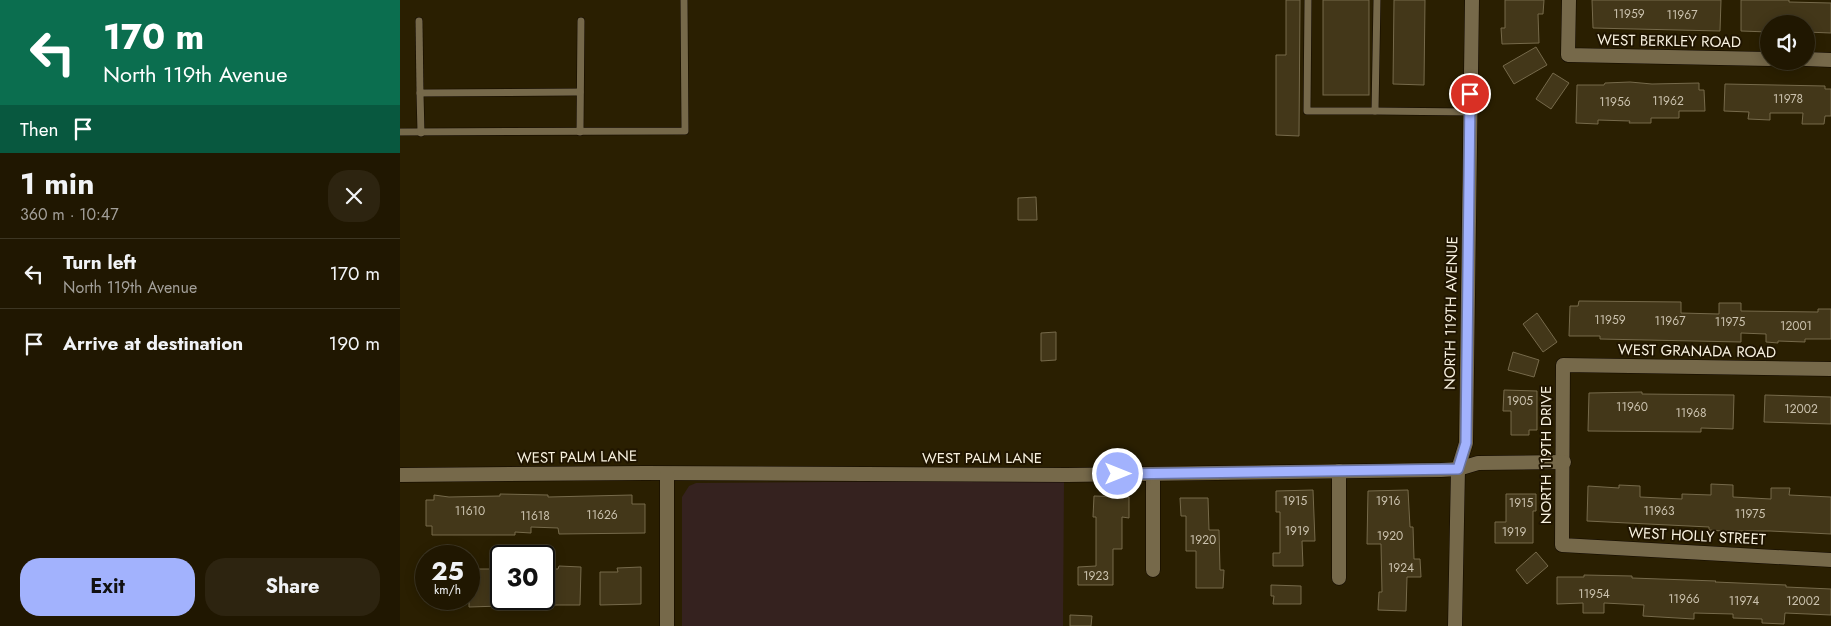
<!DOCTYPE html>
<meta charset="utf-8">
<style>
body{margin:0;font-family:Jost,sans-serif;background:#2d2410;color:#f1f3f6;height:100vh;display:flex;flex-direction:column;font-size:19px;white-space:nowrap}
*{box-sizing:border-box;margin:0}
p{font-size:16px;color:#a29f99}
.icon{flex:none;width:28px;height:28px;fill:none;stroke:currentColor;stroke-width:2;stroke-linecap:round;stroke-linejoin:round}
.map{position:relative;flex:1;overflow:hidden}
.side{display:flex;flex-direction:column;background:#201701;width:400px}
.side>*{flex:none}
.top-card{background:#0b6e4f;color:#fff;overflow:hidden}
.controls{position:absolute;left:1360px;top:15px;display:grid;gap:10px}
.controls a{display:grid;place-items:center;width:55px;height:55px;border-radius:50%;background:#201701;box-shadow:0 2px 12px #0003,0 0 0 1px #3d3623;font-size:25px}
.speed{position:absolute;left:15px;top:545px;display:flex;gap:10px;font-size:25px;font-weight:700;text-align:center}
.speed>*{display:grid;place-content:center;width:65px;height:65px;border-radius:50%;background:#201701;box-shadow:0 2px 12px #0003,0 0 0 1px #3d3623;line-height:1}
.speed small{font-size:12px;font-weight:400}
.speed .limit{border:2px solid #111;border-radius:8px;background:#fff;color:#111}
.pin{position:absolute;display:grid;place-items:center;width:42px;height:42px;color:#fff;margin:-21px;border:2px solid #fff;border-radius:50%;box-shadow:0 1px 5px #0007}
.me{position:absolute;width:55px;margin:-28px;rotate:90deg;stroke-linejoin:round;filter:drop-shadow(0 0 4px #0008)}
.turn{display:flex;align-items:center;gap:18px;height:105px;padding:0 20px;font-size:22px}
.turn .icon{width:65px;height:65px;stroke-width:2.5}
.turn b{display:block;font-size:35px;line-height:42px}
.then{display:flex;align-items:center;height:48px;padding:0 20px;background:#0003;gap:10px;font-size:19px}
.round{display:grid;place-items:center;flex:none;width:52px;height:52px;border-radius:20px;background:#2d2410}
.summary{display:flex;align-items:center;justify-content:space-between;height:85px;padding:0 20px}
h1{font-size:30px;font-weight:700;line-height:38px}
.primary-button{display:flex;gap:10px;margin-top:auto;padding:10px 20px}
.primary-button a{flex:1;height:58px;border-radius:20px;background:#a2b2fd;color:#111;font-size:20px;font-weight:700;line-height:58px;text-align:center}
.primary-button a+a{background:#2d2410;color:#f1f3f6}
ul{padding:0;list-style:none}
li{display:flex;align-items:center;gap:15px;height:70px;padding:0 20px;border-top:1px solid #3d3623}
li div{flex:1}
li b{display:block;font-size:19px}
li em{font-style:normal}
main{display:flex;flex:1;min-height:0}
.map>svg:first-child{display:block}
.education{fill:#35221f}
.building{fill:#433719;stroke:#766a4b}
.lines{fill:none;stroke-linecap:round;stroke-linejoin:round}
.lane-casing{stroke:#110900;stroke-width:8}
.street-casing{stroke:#110900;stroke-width:15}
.lane{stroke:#76694a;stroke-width:7}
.street{stroke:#76694a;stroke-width:14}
.route-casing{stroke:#6974a4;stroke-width:12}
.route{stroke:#a2b2fd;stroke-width:9}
.labels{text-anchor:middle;stroke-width:4;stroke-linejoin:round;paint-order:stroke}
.number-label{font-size:12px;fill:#cbc2ae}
.street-label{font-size:15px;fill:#f8f1df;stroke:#201500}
</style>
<main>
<section class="side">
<div class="top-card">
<div class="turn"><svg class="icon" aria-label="left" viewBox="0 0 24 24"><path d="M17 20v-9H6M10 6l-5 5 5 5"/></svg><div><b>170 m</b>North 119th Avenue</div></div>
<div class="then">Then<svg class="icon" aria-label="arrive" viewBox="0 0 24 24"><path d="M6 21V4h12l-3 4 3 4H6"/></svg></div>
</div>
<div class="summary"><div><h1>1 min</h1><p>360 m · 10:47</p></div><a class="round"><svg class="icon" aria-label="close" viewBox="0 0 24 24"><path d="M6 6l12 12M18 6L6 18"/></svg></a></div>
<ul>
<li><svg class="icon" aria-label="left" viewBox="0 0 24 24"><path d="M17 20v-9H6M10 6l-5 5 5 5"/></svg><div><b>Turn left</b><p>North 119th Avenue</p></div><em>170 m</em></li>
<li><svg class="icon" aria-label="arrive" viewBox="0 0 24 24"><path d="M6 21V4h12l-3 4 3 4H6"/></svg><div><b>Arrive at destination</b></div><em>190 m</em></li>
</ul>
<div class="primary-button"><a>Exit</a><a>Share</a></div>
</section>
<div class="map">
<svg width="1431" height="626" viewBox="0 0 1431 626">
<rect width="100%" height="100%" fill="#2a1f01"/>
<path class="education" d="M 664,480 L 663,626 L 282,626 L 282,497 L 289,486 L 296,483 Z"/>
<g class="building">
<path d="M 886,0 L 900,0 L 899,136 L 876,135 L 876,55 L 886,55 Z"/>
<rect x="923" y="0" width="46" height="95"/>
<path d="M 994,0 L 1025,0 L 1024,85 L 993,84 Z"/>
<path d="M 1105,0 L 1144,0 L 1143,14 L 1138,14 L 1139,43 L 1102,44 L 1101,28 L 1105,28 Z"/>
<path d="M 1192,0 L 1321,0 L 1320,31 L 1193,28 Z"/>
<path d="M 1341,0 L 1389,0 L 1389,2 L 1431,3 L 1431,33 L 1406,32 L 1406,24 L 1369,24 L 1369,32 L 1341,31 Z"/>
<path d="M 1136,47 L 1147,65 L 1114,84 L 1103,66 Z"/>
<path d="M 1153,73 L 1169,83 L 1151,109 L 1136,99 Z"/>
<path d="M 1230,82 L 1252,84 L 1299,83 L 1299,90 L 1304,90 L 1305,111 L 1279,111 L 1279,118 L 1251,118 L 1251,123 L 1229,123 L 1230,121 L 1198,120 L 1198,124 L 1176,123 L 1177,85 L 1204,85 L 1205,83 Z"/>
<path d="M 1325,84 L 1425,86 L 1425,89 L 1431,89 L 1431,116 L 1425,116 L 1424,124 L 1402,124 L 1403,113 L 1370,113 L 1370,120 L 1348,119 L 1349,112 L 1324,111 Z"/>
<path d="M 636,197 L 637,220 L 618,220 L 618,198 Z"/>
<path d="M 1179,301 L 1281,302 L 1281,313 L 1319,314 L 1319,303 L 1341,303 L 1341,311 L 1418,312 L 1418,309 L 1431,309 L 1431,339 L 1405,339 L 1405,342 L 1378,341 L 1378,343 L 1366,342 L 1366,334 L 1341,333 L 1341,342 L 1200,339 L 1200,336 L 1169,336 L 1170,306 L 1178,306 Z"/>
<path d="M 1137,313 L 1157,342 L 1143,352 L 1123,324 Z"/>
<path d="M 656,332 L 656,360 L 641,361 L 641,333 Z"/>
<path d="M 1113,352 L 1139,360 L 1134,377 L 1108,370 Z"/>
<path d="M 1104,390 L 1137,391 L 1137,430 L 1129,430 L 1129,435 L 1111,435 L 1111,411 L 1103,411 Z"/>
<path d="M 1242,392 L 1242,394 L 1334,395 L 1333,429 L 1301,428 L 1301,432 L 1188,431 L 1189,393 Z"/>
<path d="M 1365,395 L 1431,397 L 1431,424 L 1364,422 Z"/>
<path d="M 1311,484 L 1333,485 L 1333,497 L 1371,499 L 1371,488 L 1390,488 L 1389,495 L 1431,497 L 1431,534 L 1370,531 L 1322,531 L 1309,530 L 1309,527 L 1187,521 L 1188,486 L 1219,488 L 1219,485 L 1240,486 L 1240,497 L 1282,499 L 1282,494 L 1311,495 Z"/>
<path d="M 913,490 L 915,541 L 902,541 L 903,566 L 873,566 L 873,553 L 880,553 L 880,512 L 876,512 L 876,491 Z"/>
<path d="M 1008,490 L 1010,527 L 1013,527 L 1014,559 L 1020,559 L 1021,577 L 1007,577 L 1006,611 L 978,610 L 979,592 L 982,592 L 981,544 L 967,544 L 968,491 Z"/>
<path d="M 100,494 L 148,495 L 148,497 L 232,495 L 232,504 L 245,504 L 245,533 L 159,534 L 158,528 L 131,527 L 131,533 L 115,532 L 115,535 L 32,535 L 32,526 L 26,526 L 26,500 L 34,500 L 34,495 L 49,497 L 100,496 Z"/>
<path d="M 1106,494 L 1136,494 L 1136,511 L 1133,511 L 1133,543 L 1095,543 L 1095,522 L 1106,522 Z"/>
<path d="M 694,496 L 729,497 L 729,518 L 722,517 L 722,549 L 713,549 L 713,585 L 678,585 L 678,567 L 696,566 L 696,517 L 693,517 Z"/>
<path d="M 780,498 L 808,498 L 809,530 L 819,530 L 820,570 L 824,570 L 823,588 L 796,588 L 796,551 L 786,551 L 786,516 L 781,516 Z"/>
<path d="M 1136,552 L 1148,566 L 1127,584 L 1116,570 Z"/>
<path d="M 159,566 L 181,567 L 180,605 L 144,605 L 144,569 L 158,569 Z"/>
<path d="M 241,567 L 241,604 L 200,605 L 200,572 L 218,572 L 217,568 Z"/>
<path d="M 69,569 L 101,569 L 101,606 L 69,607 Z"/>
<path d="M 1184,575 L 1232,576 L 1232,578 L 1316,581 L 1315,582 L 1386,585 L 1386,587 L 1431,589 L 1431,615 L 1385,613 L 1384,624 L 1362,623 L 1362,619 L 1333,618 L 1333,614 L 1294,613 L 1294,619 L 1243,616 L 1244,605 L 1204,603 L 1204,613 L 1183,613 L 1183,603 L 1157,604 L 1157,577 L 1184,577 Z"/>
<path d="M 871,585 L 901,586 L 901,604 L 873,604 L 874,596 L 871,596 Z"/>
<path d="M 670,615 L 692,616 L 691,626 L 670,626 Z"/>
</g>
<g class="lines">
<g class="lane-casing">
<g id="lane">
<path d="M 908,0 L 907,111 L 975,111 L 977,0"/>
<path d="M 19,21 L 20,93"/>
<path d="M 975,111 L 1070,112"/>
<path d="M 0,132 L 285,131 L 284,0"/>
<path d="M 180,132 L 181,21"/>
<path d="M 21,133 L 20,93 L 180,92"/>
</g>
</g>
<g class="street-casing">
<g id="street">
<path d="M 1169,0 L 1168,55 L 1369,59"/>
<path d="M 1406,59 L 1431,60"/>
<path d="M 1431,369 L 1163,365 L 1162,545 L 1431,560"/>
<path d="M 939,471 L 939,578"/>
<path d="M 753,474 L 753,570"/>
<path d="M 0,475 L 245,473 L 667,475 L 1041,470 L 1058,469 L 1078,463 L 1164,462"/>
<path d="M 267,626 L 267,474"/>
<path d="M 1055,626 L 1058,469 L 1066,443 L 1072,0"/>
</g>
</g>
<use href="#lane" class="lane"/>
<use href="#street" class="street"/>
</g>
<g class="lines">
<g class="route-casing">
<path id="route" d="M 718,474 L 1058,469 L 1066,443 L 1070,94"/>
</g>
<use href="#route" class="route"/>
</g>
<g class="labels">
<g class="number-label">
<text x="1229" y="18">11959</text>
<text x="1282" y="19">11967</text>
<text x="1388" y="103">11978</text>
<text x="1268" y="105">11962</text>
<text x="1215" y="106">11956</text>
<text x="1210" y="324">11959</text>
<text x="1270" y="325">11967</text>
<text x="1330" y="326">11975</text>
<text x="1396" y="330">12001</text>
<text x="1120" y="405">1905</text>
<text x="1232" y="411">11960</text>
<text x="1401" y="413">12002</text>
<text x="1291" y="417">11968</text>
<text x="895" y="505">1915</text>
<text x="988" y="505">1916</text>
<text x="1121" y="507">1915</text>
<text x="70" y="515">11610</text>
<text x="1259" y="515">11963</text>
<text x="1350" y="518">11975</text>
<text x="202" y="519">11626</text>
<text x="135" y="520">11618</text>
<text x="897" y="535">1919</text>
<text x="1114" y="536">1919</text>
<text x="990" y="540">1920</text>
<text x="803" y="544">1920</text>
<text x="1001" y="572">1924</text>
<text x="696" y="580">1923</text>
<text x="1194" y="598">11954</text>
<text x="1284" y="603">11966</text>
<text x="1344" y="605">11974</text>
<text x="1403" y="605">12002</text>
</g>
<g class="street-label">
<text transform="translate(1269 41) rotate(1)" y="5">WEST BERKLEY ROAD</text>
<text transform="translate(1051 313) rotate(-89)" y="5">NORTH 119TH AVENUE</text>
<text transform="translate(1297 351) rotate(1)" y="5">WEST GRANADA ROAD</text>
<text transform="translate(1146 455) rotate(-90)" y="5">NORTH 119TH DRIVE</text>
<text transform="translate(177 457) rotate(-1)" y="5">WEST PALM LANE</text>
<text x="582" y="463">WEST PALM LANE</text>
<text transform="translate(1297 536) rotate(3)" y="5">WEST HOLLY STREET</text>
</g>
</g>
</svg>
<div class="controls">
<a><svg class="icon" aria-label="sound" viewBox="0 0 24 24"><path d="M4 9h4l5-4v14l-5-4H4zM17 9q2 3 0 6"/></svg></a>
</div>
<div class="speed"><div>25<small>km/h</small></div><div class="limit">30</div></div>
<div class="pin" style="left:1070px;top:94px;background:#d93025"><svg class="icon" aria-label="arrive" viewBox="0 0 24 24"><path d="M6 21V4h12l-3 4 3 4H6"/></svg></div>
<svg class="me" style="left:718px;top:474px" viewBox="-20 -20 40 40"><circle r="17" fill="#a2b2fd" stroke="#fff" stroke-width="3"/><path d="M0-11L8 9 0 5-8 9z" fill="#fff"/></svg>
</div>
</main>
